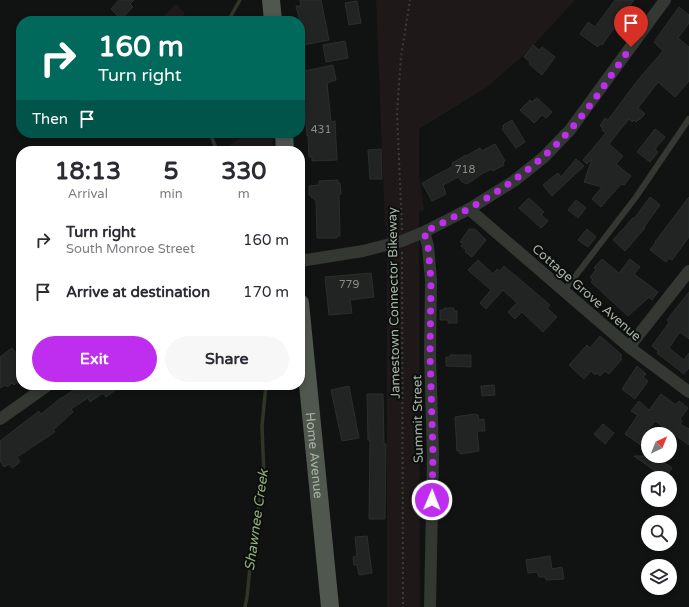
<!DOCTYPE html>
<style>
body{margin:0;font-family:"Varela Round",sans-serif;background:#f7f7f7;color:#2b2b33;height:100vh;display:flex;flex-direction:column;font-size:15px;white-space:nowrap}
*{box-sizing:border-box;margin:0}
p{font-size:13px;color:#7c7c81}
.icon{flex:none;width:22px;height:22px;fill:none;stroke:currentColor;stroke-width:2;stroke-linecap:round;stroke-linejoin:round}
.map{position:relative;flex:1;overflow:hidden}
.details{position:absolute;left:16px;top:146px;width:289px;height:244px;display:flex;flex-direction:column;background:#fff;border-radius:16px;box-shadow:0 2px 6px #0003}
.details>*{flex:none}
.guide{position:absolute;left:16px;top:16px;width:289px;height:122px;border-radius:16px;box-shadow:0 2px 6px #0003;background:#00695c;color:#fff;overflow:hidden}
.needle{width:26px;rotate:43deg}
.buttons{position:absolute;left:641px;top:427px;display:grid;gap:8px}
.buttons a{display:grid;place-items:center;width:36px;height:36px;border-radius:50%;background:#fff;box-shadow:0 2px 6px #0003;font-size:20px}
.pin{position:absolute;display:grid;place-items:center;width:34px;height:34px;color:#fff;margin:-41px -17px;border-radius:50% 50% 50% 0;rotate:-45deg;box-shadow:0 0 4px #0007}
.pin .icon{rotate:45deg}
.me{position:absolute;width:44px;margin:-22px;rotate:1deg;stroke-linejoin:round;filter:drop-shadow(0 0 3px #0008)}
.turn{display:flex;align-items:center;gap:14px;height:84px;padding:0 16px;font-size:18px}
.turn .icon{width:52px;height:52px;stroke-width:2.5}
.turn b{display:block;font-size:28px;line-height:34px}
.then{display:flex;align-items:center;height:38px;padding:0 16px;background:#0003;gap:8px;font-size:15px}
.eta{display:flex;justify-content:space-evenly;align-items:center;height:68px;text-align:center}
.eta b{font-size:24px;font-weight:800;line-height:28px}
.cta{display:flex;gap:8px;margin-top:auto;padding:8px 16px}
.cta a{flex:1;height:46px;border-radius:24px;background:#bf2eee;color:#fff;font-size:16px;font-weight:800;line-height:46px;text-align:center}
.cta a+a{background:#f7f7f7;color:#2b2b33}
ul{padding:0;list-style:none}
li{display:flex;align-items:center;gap:12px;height:52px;padding:0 16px}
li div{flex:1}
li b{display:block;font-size:15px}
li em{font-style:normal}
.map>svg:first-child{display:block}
.green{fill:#1e1918}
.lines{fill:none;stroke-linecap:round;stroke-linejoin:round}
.stream{stroke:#2f3628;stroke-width:3.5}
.building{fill:#212422;stroke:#2b2f2c}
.path{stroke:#3a3f38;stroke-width:2;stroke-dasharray:2 3;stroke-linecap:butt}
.service{stroke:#333832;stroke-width:6}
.minor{stroke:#333832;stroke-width:12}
.primary{stroke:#50574f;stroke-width:18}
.route{stroke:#bf2eee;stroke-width:7;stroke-dasharray:0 12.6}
.labels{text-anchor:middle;stroke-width:4;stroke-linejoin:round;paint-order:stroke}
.number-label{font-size:11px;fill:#858f83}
.street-label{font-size:13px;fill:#a6b3a3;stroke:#0c0e0d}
.water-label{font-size:14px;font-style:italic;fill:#91af7a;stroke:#0c0e0d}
</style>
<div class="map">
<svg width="689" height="607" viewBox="0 0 689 607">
<rect width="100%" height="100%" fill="#111312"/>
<g class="green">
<path d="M 376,0 L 575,0 L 527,52 L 487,87 L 419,129 L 419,176 L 424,210 L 419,212 L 420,607 L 387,607 L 387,226 L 385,226 Z"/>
<path d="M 176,4 L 185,14 L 177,21 L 163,21 L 161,18 Z"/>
<path d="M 247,133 L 272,133 L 274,151 L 222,151 Z"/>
</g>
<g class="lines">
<g class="stream">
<path d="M 228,21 L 240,0"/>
<path d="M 210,133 L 217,151"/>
<path d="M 245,607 L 247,597 L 253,538 L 264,478 L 262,426 L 266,385"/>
</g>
</g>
<g class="building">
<path d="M 119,0 L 134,0 L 130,4 L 133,7 L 121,19 L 111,9 Z"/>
<path d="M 300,0 L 321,0 L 329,40 L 303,45 L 300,37 L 300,21 L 296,6 L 301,6 Z"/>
<path d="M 615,0 L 634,0 L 602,45 L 600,44 L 598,47 L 580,34 L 588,22 L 595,27 Z"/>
<path d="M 357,1 L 361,23 L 349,25 L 345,3 Z"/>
<path d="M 679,7 L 689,15 L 689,23 L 678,38 L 689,47 L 689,81 L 675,97 L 658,82 L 638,108 L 645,114 L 639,120 L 638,120 L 636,122 L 634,120 L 632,122 L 629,119 L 609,144 L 623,156 L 616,164 L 631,176 L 624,185 L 621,184 L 601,207 L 592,199 L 602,187 L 584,182 L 592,159 L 587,164 L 583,160 L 606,133 L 602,130 L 603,128 L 600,126 L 605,118 L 608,120 L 638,80 L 663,51 L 654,42 Z"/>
<path d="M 345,41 L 348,58 L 326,62 L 323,45 Z"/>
<path d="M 533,45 L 539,50 L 542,47 L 555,57 L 542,75 L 529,64 L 530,62 L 524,57 Z"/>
<path d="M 333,65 L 336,80 L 327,83 L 331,122 L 335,121 L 337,160 L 312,161 L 312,157 L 309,157 L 308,135 L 307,136 L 304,99 L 305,99 L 300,72 Z"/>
<path d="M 537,98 L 552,112 L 546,118 L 542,115 L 534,123 L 520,110 L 530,100 L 532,102 Z"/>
<path d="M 512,120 L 525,142 L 516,148 L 502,129 L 504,127 L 502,126 Z"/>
<path d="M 655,129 L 665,137 L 655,149 L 658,152 L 650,162 L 637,152 Z"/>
<path d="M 495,144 L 505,161 L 503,162 L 504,165 L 493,171 L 492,169 L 483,173 L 467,184 L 462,182 L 458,177 L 443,185 L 446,194 L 432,201 L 422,183 L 453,166 L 452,163 L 466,155 L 466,156 L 480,148 L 482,151 Z"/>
<path d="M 381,149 L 382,179 L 370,179 L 368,150 Z"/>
<path d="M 576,159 L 584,166 L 552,196 L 543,185 L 558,173 L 561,177 Z"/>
<path d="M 338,180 L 338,183 L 340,183 L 341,194 L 339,194 L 340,236 L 337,236 L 337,238 L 317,238 L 316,201 L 309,195 L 309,186 L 319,185 L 319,181 Z"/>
<path d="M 650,197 L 660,205 L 644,227 L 645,228 L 625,251 L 613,240 L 633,218 L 634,219 Z"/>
<path d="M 689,197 L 689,237 L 672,260 L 669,258 L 666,262 L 650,250 L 656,242 L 655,242 Z"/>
<path d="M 529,198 L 544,212 L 541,215 L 548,221 L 541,228 L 519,208 Z"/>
<path d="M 576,200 L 586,208 L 578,218 L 568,210 Z"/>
<path d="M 469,229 L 475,229 L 486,240 L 472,257 L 465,252 L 466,250 L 461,246 L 463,243 L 460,242 Z"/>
<path d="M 587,229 L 596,237 L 588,247 L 578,240 Z"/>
<path d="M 602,259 L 619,273 L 630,259 L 640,267 L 634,274 L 658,292 L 652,300 L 649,297 L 628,316 L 591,282 L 593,280 L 590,277 L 596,270 L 594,268 Z"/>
<path d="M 478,260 L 493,274 L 497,269 L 500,271 L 504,266 L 550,305 L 547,308 L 557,317 L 543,332 L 522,312 L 515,319 L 508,312 L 517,303 L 503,290 L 486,309 L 480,303 L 491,290 L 468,270 Z"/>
<path d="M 371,273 L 374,297 L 350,300 L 352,313 L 329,315 L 325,277 Z"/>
<path d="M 689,292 L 689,339 L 680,332 L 669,348 L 684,360 L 689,353 L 689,368 L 684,374 L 657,353 L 658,351 L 652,346 L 668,324 L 669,322 L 667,320 Z"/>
<path d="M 444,308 L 454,308 L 454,311 L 457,311 L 457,323 L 448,323 L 448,320 L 440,320 L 440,310 L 444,310 Z"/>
<path d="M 600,336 L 622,355 L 620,357 L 622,359 L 609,374 L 605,371 L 600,376 L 597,373 L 595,375 L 591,371 L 584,379 L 569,365 L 587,345 L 590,348 Z"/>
<path d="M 12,348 L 21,359 L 21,380 L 14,385 L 12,383 L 7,387 L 5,385 L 0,388 L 0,357 Z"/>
<path d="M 450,355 L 471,355 L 471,367 L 446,366 L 446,357 L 450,357 Z"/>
<path d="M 637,366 L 646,374 L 643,377 L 648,381 L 635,399 L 622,389 Z"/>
<path d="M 78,385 L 122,385 L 106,397 L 103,393 L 90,402 L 88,398 L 71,409 L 73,412 L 53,430 L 55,432 L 17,457 L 20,462 L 12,468 L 9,464 L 4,467 L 0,461 L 0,441 L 39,411 L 41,414 L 61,398 L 62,398 L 74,390 L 73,388 Z"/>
<path d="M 494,385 L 495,395 L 482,396 L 481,386 Z"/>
<path d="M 349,386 L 359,438 L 342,441 L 331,390 Z"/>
<path d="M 367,394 L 383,394 L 384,444 L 386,444 L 385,519 L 369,519 L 370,440 L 368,440 Z"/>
<path d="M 661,394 L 676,405 L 679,401 L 688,408 L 680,419 L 682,421 L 680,424 L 689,429 L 689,445 L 655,421 L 648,430 L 648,450 L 625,434 L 638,415 L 631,411 L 639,401 L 649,410 Z"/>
<path d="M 474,414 L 478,415 L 479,420 L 484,419 L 485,431 L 477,431 L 479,451 L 460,454 L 460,451 L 457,451 L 455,417 Z"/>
<path d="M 603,424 L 614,433 L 605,444 L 594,434 Z"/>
<path d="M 634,456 L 656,456 L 672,468 L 665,478 Z"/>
<path d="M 367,536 L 372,573 L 359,575 L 357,565 L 354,565 L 353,557 L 357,556 L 355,537 Z"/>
<path d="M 550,556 L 552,569 L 562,567 L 564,579 L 546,580 L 545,577 L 539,577 L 537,572 L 528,573 L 526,560 Z"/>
</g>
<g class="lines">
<g class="path">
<path d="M 402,230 L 397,113 L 401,57 L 410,0"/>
<path d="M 402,252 L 403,607"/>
</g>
<path class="service" d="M 564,291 L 636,197 L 689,119"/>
<g class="minor">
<path d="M 469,209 L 629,347 L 689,392"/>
<path d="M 424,232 L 428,246 L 431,280 L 430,354 L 433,455 L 430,607"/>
<path d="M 300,261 L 363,251 L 402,241 L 424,232 L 469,209 L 514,181 L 544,157 L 570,130 L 665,0"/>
<path d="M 629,347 L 689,271"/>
<path d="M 0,419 L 48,385"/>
</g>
<g class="primary">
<path d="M 271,0 L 273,21"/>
<path d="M 284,133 L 285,151"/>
<path id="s1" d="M 300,303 L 330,607"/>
</g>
</g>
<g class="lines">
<path class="route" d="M 432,500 L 433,454 L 430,354 L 431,280 L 428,246 L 424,232 C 478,206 530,175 570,130 C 593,104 611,75 631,47"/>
</g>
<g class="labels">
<g class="number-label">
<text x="321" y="133">431</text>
<text x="465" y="173">718</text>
<text x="349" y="288">779</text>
</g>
<g class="street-label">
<text transform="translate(587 292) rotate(41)" y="5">Cottage Grove Avenue</text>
<text transform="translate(393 303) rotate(-91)" y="5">Jamestown Connector Bikeway</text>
<text transform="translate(417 419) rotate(-91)" y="5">Summit Street</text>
<text dy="5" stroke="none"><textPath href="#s1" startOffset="153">Home Avenue</textPath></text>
</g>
<g class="water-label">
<text transform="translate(256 520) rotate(-82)" y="5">Shawnee Creek</text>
</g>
</g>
</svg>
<div class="buttons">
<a><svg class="needle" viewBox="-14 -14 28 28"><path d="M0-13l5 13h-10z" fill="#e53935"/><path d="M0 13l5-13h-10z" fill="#7c7c81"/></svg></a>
<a><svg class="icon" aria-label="sound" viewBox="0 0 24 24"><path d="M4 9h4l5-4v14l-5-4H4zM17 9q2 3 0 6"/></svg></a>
<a><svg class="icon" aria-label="search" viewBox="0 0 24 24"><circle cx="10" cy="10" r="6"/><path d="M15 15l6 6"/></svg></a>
<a><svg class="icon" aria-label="layers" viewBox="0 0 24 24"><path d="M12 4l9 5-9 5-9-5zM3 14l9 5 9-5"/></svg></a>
</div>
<div class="pin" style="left:631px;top:47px;background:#d93025"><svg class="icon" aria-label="arrive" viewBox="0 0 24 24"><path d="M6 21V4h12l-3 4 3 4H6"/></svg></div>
<svg class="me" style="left:432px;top:500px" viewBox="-20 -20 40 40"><circle r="17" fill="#bf2eee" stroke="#fff" stroke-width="3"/><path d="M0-11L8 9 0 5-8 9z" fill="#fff"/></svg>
<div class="guide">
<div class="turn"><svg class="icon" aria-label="right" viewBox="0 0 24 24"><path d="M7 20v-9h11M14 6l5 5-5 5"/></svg><div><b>160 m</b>Turn right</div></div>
<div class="then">Then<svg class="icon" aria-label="arrive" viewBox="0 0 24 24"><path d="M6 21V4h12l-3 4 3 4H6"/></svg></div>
</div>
<section class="details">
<div class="eta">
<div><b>18:13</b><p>Arrival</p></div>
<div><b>5</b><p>min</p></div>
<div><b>330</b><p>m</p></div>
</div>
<ul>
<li><svg class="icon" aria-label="right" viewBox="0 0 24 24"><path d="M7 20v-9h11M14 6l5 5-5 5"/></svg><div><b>Turn right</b><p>South Monroe Street</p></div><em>160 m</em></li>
<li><svg class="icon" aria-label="arrive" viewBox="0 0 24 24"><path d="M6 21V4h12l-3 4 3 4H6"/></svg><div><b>Arrive at destination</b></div><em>170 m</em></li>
</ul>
<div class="cta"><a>Exit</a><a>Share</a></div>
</section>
</div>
